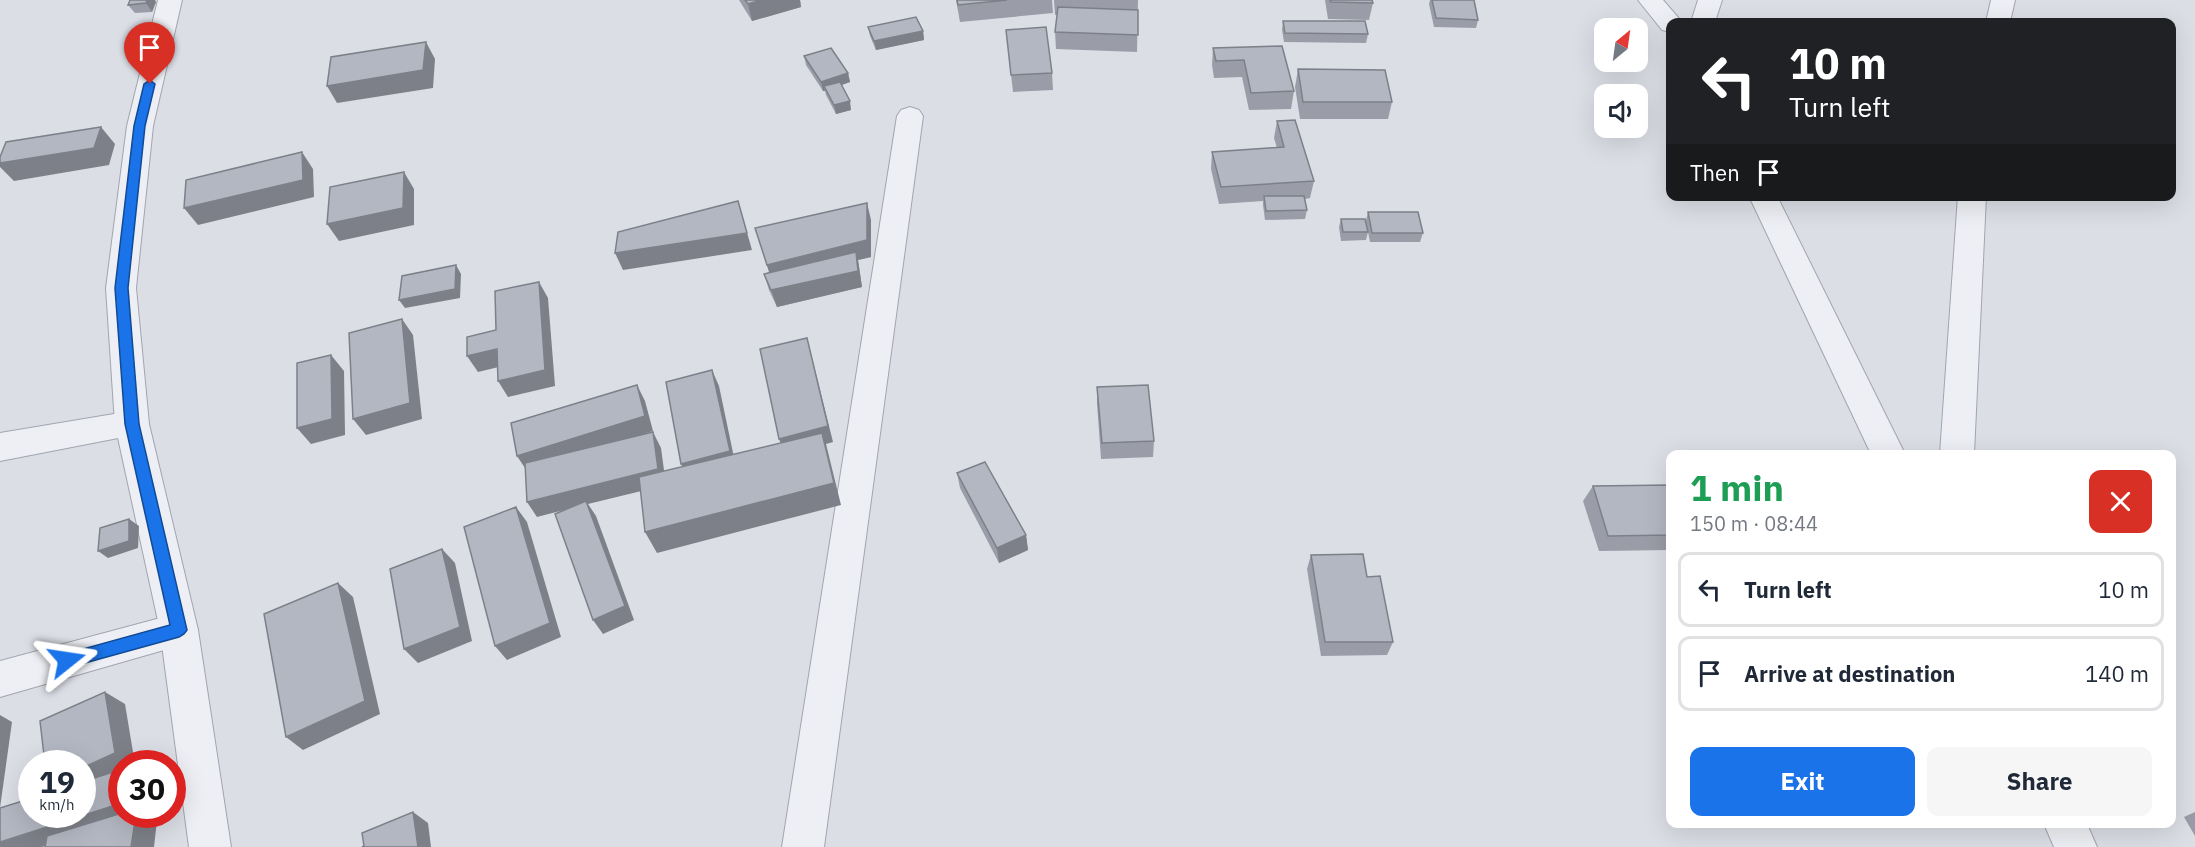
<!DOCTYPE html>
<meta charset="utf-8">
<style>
body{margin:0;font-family:"IBM Plex Sans",sans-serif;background:#f6f6f7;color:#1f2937;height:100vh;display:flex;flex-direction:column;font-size:22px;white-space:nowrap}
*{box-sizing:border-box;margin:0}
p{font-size:20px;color:#747a83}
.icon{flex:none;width:33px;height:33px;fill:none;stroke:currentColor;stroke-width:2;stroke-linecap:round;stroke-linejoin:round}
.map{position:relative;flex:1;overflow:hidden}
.sheet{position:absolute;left:1666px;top:450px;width:510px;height:378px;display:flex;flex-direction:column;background:#fff;border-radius:12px;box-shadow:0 6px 24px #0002}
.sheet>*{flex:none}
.hud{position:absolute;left:1666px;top:18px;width:510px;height:183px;border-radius:12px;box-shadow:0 6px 24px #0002;background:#202124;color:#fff;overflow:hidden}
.needle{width:39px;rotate:29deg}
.fabs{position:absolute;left:1594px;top:18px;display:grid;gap:12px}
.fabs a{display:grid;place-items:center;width:54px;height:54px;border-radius:12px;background:#fff;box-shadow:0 6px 24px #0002;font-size:30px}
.speed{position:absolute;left:18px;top:750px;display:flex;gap:12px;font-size:30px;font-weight:700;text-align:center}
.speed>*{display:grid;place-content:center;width:78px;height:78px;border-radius:50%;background:#fff;box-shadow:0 6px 24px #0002;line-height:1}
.speed small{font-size:15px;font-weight:400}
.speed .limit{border:9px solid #d22;background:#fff;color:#111}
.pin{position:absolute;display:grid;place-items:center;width:51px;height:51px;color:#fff;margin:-62px -26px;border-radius:50% 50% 50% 0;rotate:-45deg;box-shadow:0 0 6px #0007}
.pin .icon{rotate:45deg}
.me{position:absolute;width:66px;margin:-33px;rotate:75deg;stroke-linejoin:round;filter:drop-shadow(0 0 4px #0008)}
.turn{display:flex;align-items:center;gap:21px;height:126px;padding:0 24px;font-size:27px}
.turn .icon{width:78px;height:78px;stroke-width:2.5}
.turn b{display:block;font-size:42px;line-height:51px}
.then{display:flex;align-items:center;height:57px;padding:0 24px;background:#0003;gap:12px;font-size:22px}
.round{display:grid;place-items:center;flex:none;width:63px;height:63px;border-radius:12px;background:#f6f6f7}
.overview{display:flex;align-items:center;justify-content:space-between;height:102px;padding:0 24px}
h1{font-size:36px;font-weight:700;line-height:45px;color:#1e9e55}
.primary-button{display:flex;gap:12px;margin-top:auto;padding:12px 24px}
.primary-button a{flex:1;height:69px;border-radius:12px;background:#1a73e8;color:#fff;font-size:24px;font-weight:700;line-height:69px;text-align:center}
.primary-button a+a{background:#f6f6f7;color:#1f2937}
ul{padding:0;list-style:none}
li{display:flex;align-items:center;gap:18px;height:75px;margin:0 12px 9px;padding:0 12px;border:3px solid #e0e1e3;border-radius:12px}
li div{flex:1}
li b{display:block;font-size:22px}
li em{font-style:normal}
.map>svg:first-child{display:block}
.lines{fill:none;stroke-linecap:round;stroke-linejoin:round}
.minor-casing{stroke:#a1a5af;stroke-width:2}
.tertiary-casing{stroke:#a1a5af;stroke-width:2}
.minor{fill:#eeeff4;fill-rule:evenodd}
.tertiary{fill:#eeeff4;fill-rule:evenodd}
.wall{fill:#9a9da7}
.shaded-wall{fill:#7d8088}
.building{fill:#b3b7c2;stroke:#7d8088;stroke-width:1.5}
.route{fill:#1a73e8;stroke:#114b97;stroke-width:1.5}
</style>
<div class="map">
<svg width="2195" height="847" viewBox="0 0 2195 847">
<rect width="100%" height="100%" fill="#dbdee5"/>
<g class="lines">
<g class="minor-casing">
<g id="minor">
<path d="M 1638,0 L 1663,0 L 1682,22 L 1671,22 L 1671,32 L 1662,30 Z"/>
<path d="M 1698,0 L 1722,0 L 1715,22 L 1691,22 Z"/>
<path d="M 1991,0 L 2015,0 L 2010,22 L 1986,22 Z"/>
<path d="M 910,107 L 919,110 L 923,116 L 824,847 L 782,847 L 897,116 L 901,110 Z"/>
<path d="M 1749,196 L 1777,196 L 1905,454 L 1871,454 Z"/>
<path d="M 1958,196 L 1986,196 L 1974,454 L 1940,454 Z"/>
<path d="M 132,411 L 144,415 L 149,424 L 144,433 L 0,461 L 0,433 Z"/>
<path d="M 179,613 L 192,618 L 198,630 L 192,642 L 0,697 L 0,661 Z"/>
<path d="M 2044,824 L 2087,824 L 2097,847 L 2054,847 Z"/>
</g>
</g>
<g class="tertiary-casing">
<path id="tertiary" d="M 158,0 L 182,0 L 153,126 L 136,288 L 149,424 L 198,630 L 231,847 L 189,847 L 160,630 L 115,424 L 106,288 L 127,126 Z"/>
</g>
<use href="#minor" class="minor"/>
<use href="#tertiary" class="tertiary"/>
</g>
<g class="wall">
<path d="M 739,0 L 800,0 L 801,7 L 752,21 Z"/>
<path d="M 956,0 L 1052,0 L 1053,13 L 960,22 Z"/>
<path d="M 1054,0 L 1138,0 L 1137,52 L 1056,49 L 1055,32 L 1057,15 L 1055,15 Z"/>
<path d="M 1325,0 L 1372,0 L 1373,3 L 1369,20 L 1328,19 Z"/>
<path d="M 1430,0 L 1474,0 L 1478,20 L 1476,28 L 1434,27 L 1429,4 Z"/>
<path d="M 156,2 L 152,12 L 135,13 L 128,5 Z"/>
<path d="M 1283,21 L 1368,34 L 1366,43 L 1284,42 L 1282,30 Z"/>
<path d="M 868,27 L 923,31 L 924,40 L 876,50 L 870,36 Z"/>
<path d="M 1006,30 L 1052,73 L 1053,90 L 1013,92 Z"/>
<path d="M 1282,46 L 1294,91 L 1291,109 L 1249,110 L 1242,77 L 1214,78 L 1212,65 L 1213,48 Z"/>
<path d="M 804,56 L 848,73 L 850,82 L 842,85 L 851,110 L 836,114 L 826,95 L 825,91 L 823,91 L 806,65 Z"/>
<path d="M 1298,69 L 1392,102 L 1388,119 L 1300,119 L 1295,87 Z"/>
<path d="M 1277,121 L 1314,181 L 1310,198 L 1305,199 L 1307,210 L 1305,219 L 1265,220 L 1263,205 L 1263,201 L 1219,204 L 1211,169 L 1212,152 L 1277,148 L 1274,138 Z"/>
<path d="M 1368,212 L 1423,233 L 1420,242 L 1370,242 L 1368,232 L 1366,240 L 1341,241 L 1339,227 L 1341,219 L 1366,220 Z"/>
<path d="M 871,220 L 871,257 L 858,260 L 862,287 L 777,307 L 769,290 L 764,274 L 769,272 L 755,228 Z"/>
<path d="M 1097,387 L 1154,441 L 1153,457 L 1101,459 L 1097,403 Z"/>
<path d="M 957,473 L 1026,535 L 1028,550 L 999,563 L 960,488 Z"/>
<path d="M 1671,485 L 1671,550 L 1599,551 L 1583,501 L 1593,486 Z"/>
<path d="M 1311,555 L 1367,577 L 1393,642 L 1387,655 L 1321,656 L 1307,569 Z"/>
<path d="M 2195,812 L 2195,836 L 2184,817 Z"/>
</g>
<g class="shaded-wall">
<path d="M 147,0 L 155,0 L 156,2 L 152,12 L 146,3 Z"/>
<path d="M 761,0 L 800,0 L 801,7 L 752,21 L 748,4 Z"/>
<path d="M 923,31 L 924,40 L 876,50 L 874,41 Z"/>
<path d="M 426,42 L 435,59 L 433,88 L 337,103 L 327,86 Z"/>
<path d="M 848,73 L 850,82 L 826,90 L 824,86 L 825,91 L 823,91 L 821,82 Z"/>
<path d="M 850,101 L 851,110 L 836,114 L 834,105 Z"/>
<path d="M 101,127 L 115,144 L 109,165 L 14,181 L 0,167 L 0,163 Z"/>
<path d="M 302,152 L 313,169 L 314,197 L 198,225 L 184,208 Z"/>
<path d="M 404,172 L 414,189 L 414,225 L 339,241 L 327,224 Z"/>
<path d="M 738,201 L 752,250 L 623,270 L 615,253 Z"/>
<path d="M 867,203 L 871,220 L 871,257 L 858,260 L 862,287 L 777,307 L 771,290 L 772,281 L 767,265 Z"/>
<path d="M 456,265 L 461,274 L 460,298 L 405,308 L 399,300 Z"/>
<path d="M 539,282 L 548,298 L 555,386 L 508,397 L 498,381 Z"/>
<path d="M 402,319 L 413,335 L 422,419 L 366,435 L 353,419 Z"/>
<path d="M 807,338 L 833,442 L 826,444 L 841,505 L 657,553 L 645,532 L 785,454 L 779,439 Z"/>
<path d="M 497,349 L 507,365 L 478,372 L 467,356 Z"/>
<path d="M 331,355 L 344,371 L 345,435 L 311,444 L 297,428 Z"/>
<path d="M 712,370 L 719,386 L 736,467 L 689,480 L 681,464 Z"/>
<path d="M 637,385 L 645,401 L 653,431 L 527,471 L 517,456 Z"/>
<path d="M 653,432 L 661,448 L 666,485 L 588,504 L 596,516 L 634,620 L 603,634 L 593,620 L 587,504 L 537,517 L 527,502 Z"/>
<path d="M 516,507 L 527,522 L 561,637 L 507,660 L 495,646 Z"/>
<path d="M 129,519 L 139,526 L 138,548 L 108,558 L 98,551 Z"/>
<path d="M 1026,535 L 1028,550 L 999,563 L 997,548 Z"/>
<path d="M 442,549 L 455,563 L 472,641 L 418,663 L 404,649 Z"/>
<path d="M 338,583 L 353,597 L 380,714 L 303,750 L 286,737 Z"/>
<path d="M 105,692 L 125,704 L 135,764 L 122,764 L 122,772 L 82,790 L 82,768 Z"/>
<path d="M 0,715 L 12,722 L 0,808 Z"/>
<path d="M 122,803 L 122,814 L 147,814 L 157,820 L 154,847 L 131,847 L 135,817 L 42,847 L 0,847 L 0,842 Z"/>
<path d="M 413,812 L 428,823 L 431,847 L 418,847 Z"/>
</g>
<g class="building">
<path d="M 130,0 L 147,0 L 146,3 L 128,5 Z"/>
<path d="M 745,0 L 761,0 L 748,4 Z"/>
<path d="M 957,0 L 1007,0 L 958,5 Z"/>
<path d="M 1330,0 L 1372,0 L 1373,3 L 1331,2 Z"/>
<path d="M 1432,0 L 1474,0 L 1478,20 L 1436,18 Z"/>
<path d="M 1058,7 L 1138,10 L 1138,35 L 1055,32 Z"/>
<path d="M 916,17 L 923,31 L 874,41 L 868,27 Z"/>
<path d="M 1283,21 L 1365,21 L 1368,34 L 1285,33 Z"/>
<path d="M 1046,27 L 1052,73 L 1011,75 L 1006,30 Z"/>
<path d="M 426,42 L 423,70 L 327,86 L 331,57 Z"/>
<path d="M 1282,46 L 1294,91 L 1251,93 L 1244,60 L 1216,61 L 1213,48 Z"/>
<path d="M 831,48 L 848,73 L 821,82 L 804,56 Z"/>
<path d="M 1298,69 L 1385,70 L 1392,102 L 1303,102 Z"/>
<path d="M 840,82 L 850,101 L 834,105 L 824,86 Z"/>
<path d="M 1295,120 L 1314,181 L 1221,187 L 1212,152 L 1284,147 L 1277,121 Z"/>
<path d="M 101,127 L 94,148 L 0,163 L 0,157 L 6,142 Z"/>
<path d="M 302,152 L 303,180 L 184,208 L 186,180 Z"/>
<path d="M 404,172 L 403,208 L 327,224 L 330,187 Z"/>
<path d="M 1264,196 L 1304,196 L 1307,210 L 1266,211 Z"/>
<path d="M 738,201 L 747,233 L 615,253 L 618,232 Z"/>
<path d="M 867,203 L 867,240 L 767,265 L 755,228 Z"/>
<path d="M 1368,212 L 1418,212 L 1423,233 L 1372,233 Z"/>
<path d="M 1341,219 L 1365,219 L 1368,232 L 1343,232 Z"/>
<path d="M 856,252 L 858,271 L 771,290 L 764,274 Z"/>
<path d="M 456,265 L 455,289 L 399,300 L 402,276 Z"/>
<path d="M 539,282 L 545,370 L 498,381 L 497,349 L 467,356 L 467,337 L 496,330 L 495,291 Z"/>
<path d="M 402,319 L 410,403 L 353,419 L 349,333 Z"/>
<path d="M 807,338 L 828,426 L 779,439 L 760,349 Z"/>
<path d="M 331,355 L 332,419 L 297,428 L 297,363 Z"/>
<path d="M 712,370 L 730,451 L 681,464 L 666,382 Z"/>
<path d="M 637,385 L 645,416 L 517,456 L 511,423 Z"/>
<path d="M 1148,385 L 1154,441 L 1102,443 L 1097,387 Z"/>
<path d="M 653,432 L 658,469 L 527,502 L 525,463 Z"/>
<path d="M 822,433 L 834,483 L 645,532 L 639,477 Z"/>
<path d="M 985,462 L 1026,535 L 997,548 L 957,473 Z"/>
<path d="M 1671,485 L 1671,535 L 1608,536 L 1593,486 Z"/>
<path d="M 586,501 L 625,606 L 593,620 L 555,514 Z"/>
<path d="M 516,507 L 550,623 L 495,646 L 464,527 Z"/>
<path d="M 129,519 L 129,541 L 98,551 L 100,528 Z"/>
<path d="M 442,549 L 460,627 L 404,649 L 390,569 Z"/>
<path d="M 1363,554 L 1367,577 L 1380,576 L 1393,642 L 1325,642 L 1311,555 Z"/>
<path d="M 338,583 L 365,701 L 286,737 L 264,614 Z"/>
<path d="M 105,692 L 115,753 L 82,768 L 82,764 L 45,764 L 40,721 Z"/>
<path d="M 150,760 L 150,764 L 139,764 Z"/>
<path d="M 122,769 L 122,803 L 0,842 L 0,808 L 32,798 L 32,814 L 82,814 L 82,782 Z"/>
<path d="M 413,812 L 418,847 L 362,847 L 364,846 L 362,833 Z"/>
<path d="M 122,813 L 122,814 L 136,814 L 131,847 L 45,847 L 47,836 Z"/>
</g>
<path class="route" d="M 150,80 L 155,84 L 145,126 L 128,288 L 139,424 L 187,630 L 184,634 L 179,637 L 67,668 L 61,666 L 59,660 L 61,655 L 170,625 L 125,424 L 115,288 L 134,126 L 144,84 Z"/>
</svg>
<div class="fabs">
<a><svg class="needle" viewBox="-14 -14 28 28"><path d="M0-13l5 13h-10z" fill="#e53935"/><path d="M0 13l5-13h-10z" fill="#747a83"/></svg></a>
<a><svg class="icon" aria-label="sound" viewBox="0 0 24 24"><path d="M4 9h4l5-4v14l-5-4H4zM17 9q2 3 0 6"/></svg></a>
</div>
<div class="speed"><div>19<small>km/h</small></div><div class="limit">30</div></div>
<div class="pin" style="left:150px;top:84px;background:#d93025"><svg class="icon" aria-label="arrive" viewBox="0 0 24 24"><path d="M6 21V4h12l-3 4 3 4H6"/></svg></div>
<svg class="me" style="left:67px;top:660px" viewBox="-20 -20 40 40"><path d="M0-17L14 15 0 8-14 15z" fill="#1a73e8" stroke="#fff" stroke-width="4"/></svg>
<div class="hud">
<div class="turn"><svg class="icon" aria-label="left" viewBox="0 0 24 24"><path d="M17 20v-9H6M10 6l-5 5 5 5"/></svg><div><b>10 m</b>Turn left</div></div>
<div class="then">Then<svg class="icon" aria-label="arrive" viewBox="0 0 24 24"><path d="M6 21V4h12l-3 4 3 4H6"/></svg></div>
</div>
<section class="sheet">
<div class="overview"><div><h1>1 min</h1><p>150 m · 08:44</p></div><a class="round" style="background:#d93025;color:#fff"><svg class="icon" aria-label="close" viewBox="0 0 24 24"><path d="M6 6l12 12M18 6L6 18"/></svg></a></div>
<ul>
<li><svg class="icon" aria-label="left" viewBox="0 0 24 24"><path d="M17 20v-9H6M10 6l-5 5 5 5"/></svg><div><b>Turn left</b></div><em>10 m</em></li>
<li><svg class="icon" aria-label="arrive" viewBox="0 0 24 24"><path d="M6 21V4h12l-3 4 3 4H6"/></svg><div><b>Arrive at destination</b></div><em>140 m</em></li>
</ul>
<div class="primary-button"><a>Exit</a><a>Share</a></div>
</section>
</div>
